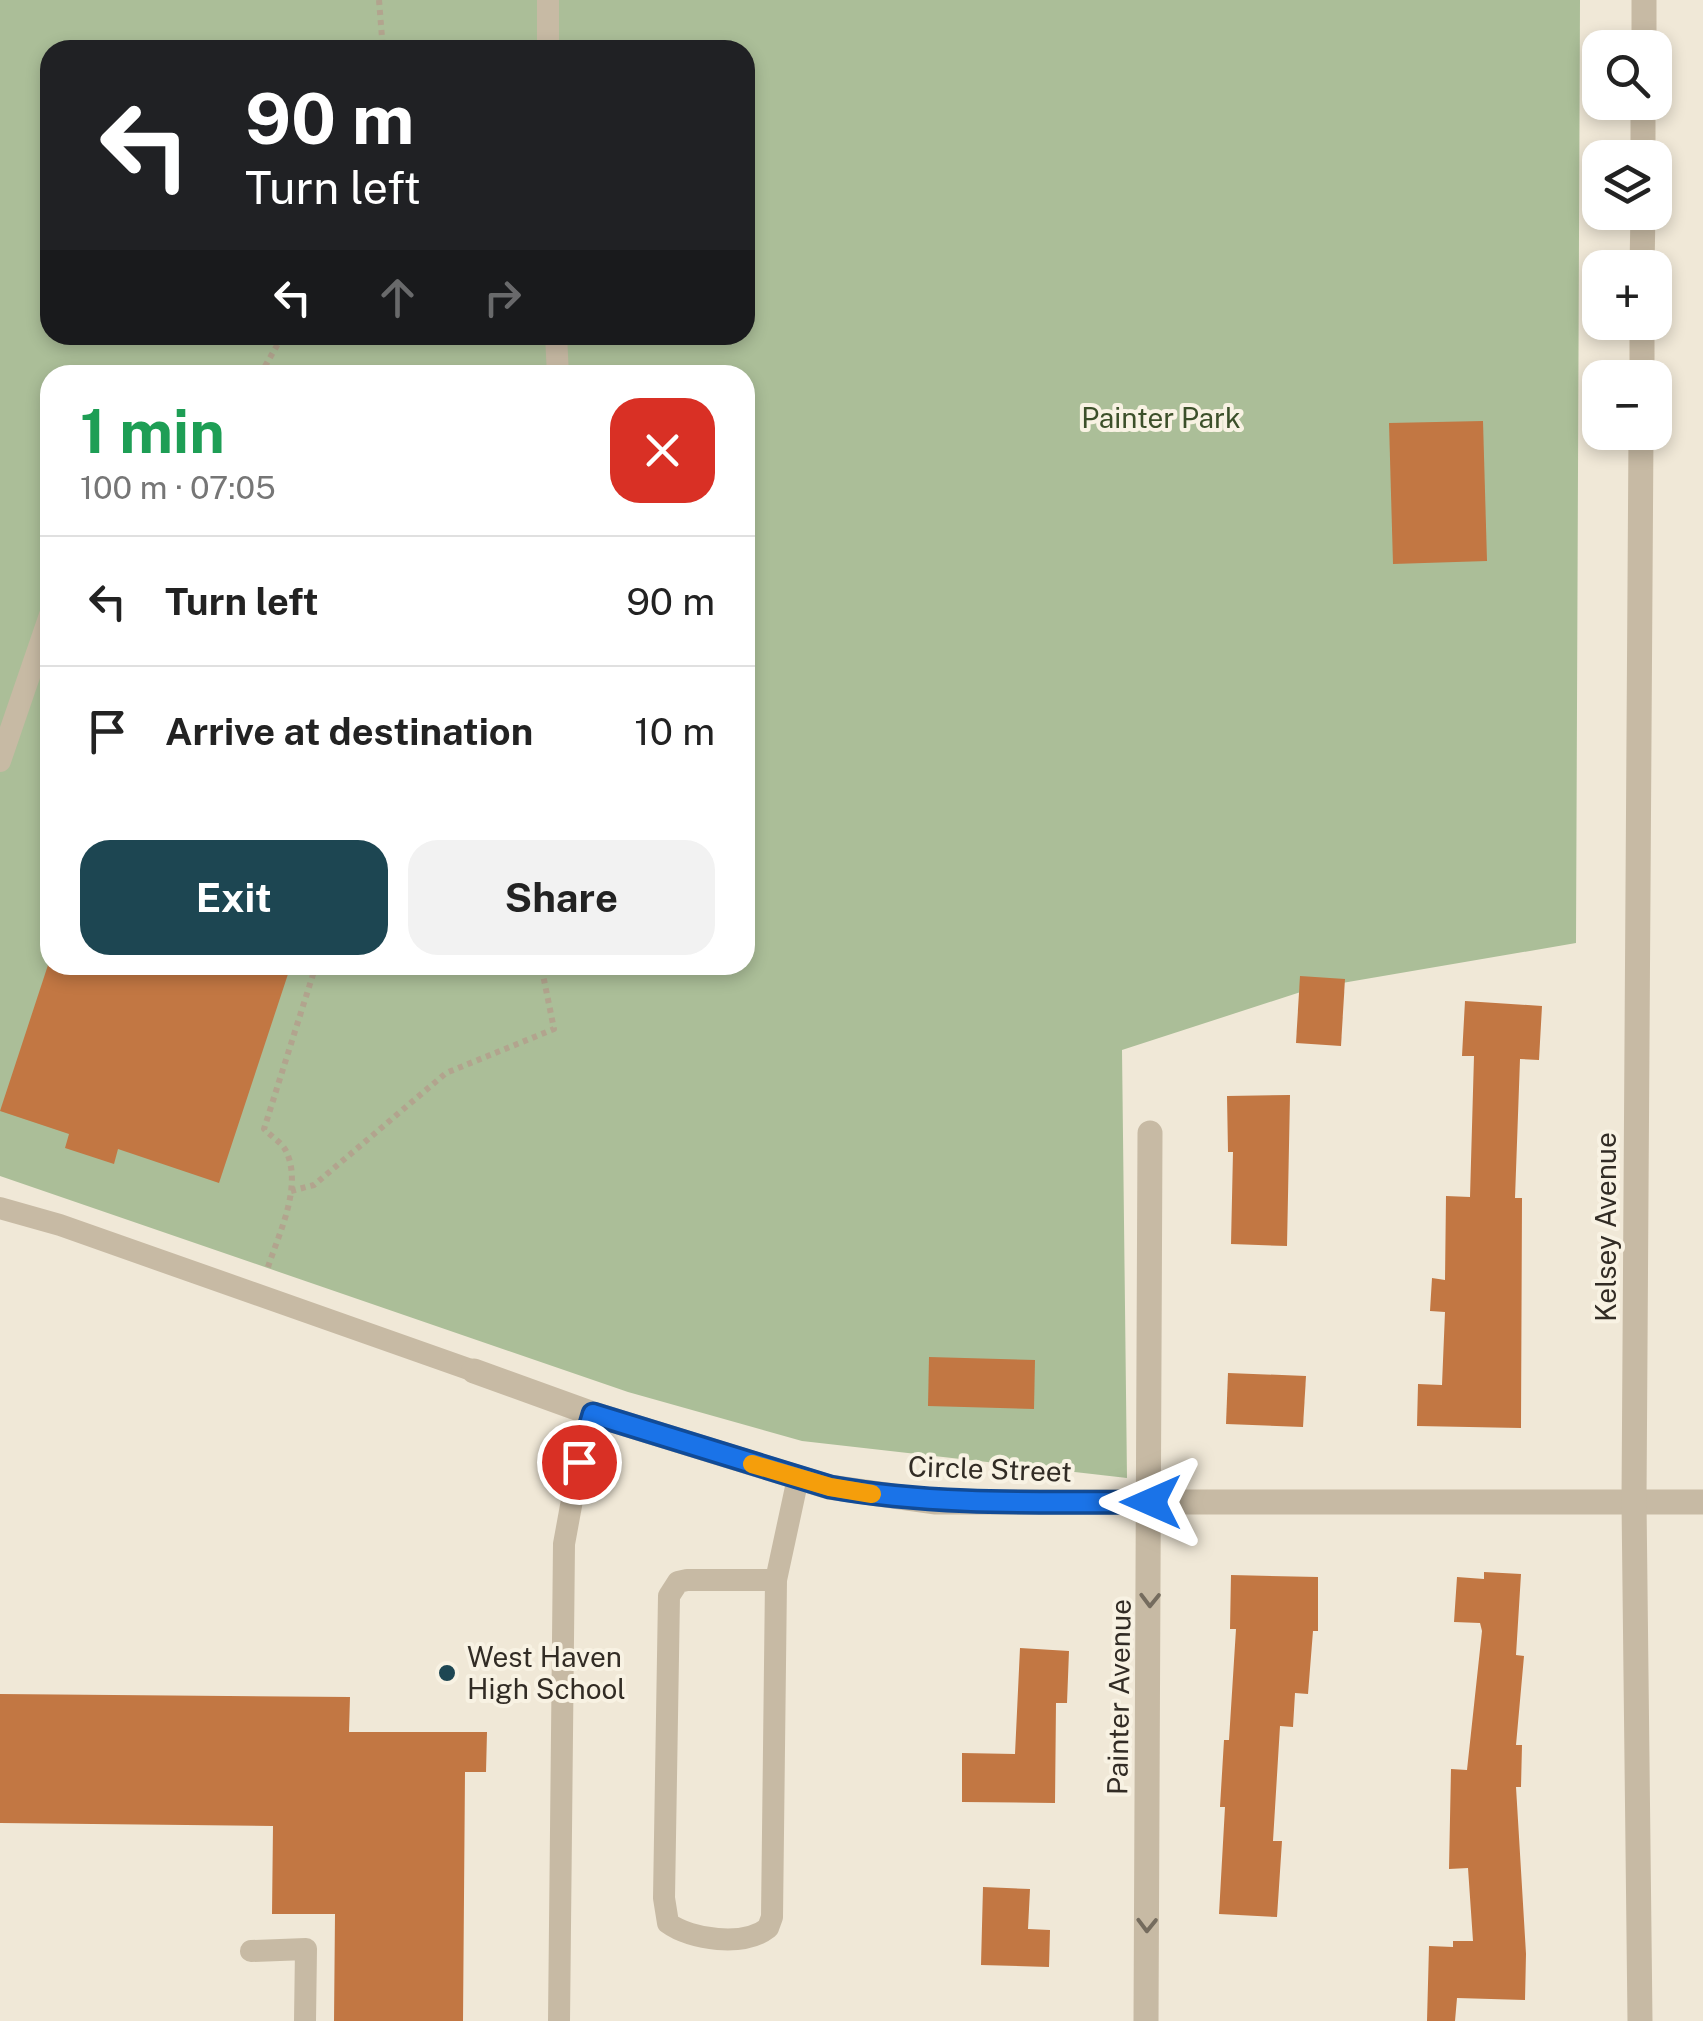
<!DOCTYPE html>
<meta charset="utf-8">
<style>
body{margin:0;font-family:"Public Sans",sans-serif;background:#f2f2f2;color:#222;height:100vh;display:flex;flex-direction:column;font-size:38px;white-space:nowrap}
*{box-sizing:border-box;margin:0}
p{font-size:32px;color:#767676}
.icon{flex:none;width:55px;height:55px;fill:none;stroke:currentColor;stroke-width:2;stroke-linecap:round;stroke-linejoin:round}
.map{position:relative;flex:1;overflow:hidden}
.side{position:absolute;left:40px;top:365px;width:715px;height:610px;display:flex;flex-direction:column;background:#fff;border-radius:30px;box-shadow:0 5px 15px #0003}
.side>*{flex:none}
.top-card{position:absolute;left:40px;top:40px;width:715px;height:305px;border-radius:30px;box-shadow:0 5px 15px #0003;background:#202124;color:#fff;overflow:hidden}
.buttons{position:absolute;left:1582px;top:30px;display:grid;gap:20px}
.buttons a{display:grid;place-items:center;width:90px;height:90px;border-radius:20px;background:#fff;box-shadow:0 5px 15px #0003;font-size:50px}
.pin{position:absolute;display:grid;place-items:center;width:85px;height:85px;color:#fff;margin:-42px;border:5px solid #fff;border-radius:50%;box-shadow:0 2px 10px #0007}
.me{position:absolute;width:110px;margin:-55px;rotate:270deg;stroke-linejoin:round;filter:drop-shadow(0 0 8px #0008)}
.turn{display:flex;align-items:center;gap:35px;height:210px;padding:0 40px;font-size:45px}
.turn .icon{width:130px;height:130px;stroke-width:2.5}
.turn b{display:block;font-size:70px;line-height:85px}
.lanes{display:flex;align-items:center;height:95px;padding:0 40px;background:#0003;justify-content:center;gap:50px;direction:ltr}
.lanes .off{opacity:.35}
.round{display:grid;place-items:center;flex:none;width:105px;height:105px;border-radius:30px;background:#f2f2f2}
.head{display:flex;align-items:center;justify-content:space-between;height:170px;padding:0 40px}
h1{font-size:60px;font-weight:700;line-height:75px;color:#1e9e55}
.action{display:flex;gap:20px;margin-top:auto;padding:20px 40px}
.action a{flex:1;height:115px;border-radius:30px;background:#1d4652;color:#fff;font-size:40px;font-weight:700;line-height:115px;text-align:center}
.action a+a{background:#f2f2f2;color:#222}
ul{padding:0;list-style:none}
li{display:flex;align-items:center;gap:30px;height:130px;padding:0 40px;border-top:2px solid #e0e0e0}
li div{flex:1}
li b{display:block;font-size:38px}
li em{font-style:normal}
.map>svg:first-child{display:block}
.green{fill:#abbe98;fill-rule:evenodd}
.building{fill:#c27743}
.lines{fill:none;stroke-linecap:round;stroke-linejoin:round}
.path{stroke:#b2a48e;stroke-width:6;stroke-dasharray:5 5;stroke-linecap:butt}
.service{stroke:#c7baa4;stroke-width:22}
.minor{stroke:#c7baa4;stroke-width:25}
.tertiary{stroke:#c7baa4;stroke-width:25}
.oneway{stroke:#756c5e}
.route-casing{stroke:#114b97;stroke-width:25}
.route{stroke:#1a73e8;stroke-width:18}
.slow{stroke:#f59e0b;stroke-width:18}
.poi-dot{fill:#1d4652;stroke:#f8f2e3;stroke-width:4}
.labels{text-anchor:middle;stroke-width:8;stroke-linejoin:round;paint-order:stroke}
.park-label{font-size:28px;fill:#3c502a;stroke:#f8f2e3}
.street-label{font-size:28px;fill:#322c25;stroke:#f8f2e3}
.poi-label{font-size:28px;fill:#322c25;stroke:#f8f2e3;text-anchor:start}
</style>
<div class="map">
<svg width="1703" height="2021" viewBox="0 0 1703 2021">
<rect width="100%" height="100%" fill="#f0e8d7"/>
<path class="green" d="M 0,0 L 1580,0 L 1576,943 L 1313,988 L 1122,1050 L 1127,1478 L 802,1441 L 628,1392 L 0,1176 ZM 50,50 L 745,50 L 745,335 L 50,335 ZM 50,375 L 745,375 L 745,965 L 50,965 Z"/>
<g class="building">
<path d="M 1483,421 L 1487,561 L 1393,564 L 1389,423 Z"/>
<path d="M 48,965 L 291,965 L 219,1183 L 118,1149 L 114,1164 L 65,1148 L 69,1134 L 0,1111 Z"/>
<path d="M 1300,976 L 1345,979 L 1341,1046 L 1296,1043 Z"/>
<path d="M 1465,1001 L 1542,1006 L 1539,1060 L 1520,1059 L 1515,1198 L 1522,1198 L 1521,1428 L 1417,1426 L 1418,1384 L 1442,1385 L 1445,1312 L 1430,1311 L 1432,1278 L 1445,1280 L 1446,1196 L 1470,1197 L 1474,1056 L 1462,1056 Z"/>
<path d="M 1290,1095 L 1287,1246 L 1231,1244 L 1233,1152 L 1228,1152 L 1227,1096 Z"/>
<path d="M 929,1357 L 1035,1360 L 1034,1409 L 928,1406 Z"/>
<path d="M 1228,1373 L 1306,1376 L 1303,1427 L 1226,1424 Z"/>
<path d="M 1484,1572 L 1521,1574 L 1516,1655 L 1524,1656 L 1516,1745 L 1522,1745 L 1521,1787 L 1516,1787 L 1526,1954 L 1525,2000 L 1457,1998 L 1455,2021 L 1427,2021 L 1429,1946 L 1453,1947 L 1453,1941 L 1473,1941 L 1468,1868 L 1449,1869 L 1451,1769 L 1467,1770 L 1482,1631 L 1480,1623 L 1454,1622 L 1457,1577 L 1484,1579 Z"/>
<path d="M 1231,1575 L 1318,1577 L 1318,1631 L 1313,1631 L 1308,1694 L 1295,1693 L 1293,1727 L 1280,1726 L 1273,1841 L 1282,1841 L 1277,1917 L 1219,1914 L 1225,1807 L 1220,1807 L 1224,1740 L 1229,1740 L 1236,1629 L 1230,1629 Z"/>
<path d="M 1020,1648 L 1069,1651 L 1067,1703 L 1056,1703 L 1055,1803 L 962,1802 L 962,1753 L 1015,1754 Z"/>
<path d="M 0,1694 L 350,1697 L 349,1732 L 487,1732 L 486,1772 L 465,1772 L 463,2021 L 334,2021 L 335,1914 L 272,1914 L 273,1826 L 0,1823 Z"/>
<path d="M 983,1887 L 1030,1889 L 1028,1929 L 1050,1930 L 1049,1967 L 981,1965 Z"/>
</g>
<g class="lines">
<g class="path">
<path d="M 379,0 L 383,50"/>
<path d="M 260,375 L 283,335"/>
<path d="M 291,1191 L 314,1185 L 446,1073 L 554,1029 L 541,965"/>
<path d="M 268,1267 C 279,1233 303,1186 286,1151 C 282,1143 271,1136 264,1129 L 316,965"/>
</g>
<g class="service">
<path d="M 548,50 L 548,0"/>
<path d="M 556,335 L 558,375"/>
<path d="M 0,761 L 50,615"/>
<path d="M 0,1208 L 60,1225 L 474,1371"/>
<path d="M 776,1580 L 687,1580 L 678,1582 L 669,1596 L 664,1898 L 668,1923 C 691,1940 744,1947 768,1928 L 772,1917 L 776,1580 L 798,1478"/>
<path d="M 251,1951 L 306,1949 L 305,2021"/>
<path d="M 559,2021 L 564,1544 L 579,1462 L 593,1414"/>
</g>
<g class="minor">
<path d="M 474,1371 L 593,1414 L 829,1487 L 936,1502 L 1703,1502"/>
<path d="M 1146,2021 L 1150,1133"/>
</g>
<g class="tertiary">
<path d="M 1644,48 L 1644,0"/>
<path d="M 1643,158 L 1643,102"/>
<path d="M 1642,268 L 1643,212"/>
<path d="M 1642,378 L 1642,322"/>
<path d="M 1640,2021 L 1634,1501 L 1641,432"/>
</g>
</g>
<defs><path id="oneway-chevron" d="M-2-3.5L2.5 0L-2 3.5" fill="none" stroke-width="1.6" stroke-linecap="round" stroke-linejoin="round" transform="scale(2.5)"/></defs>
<g class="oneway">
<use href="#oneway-chevron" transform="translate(1150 1600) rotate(91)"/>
<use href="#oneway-chevron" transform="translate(1147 1925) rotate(91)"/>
</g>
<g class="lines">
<g class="route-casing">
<path id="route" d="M 579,1462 L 593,1414 L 830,1487 C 936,1506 1043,1502 1151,1502"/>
</g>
<use href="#route" class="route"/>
<path class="slow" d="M 752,1464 L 830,1487 L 872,1494"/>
</g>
<circle class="poi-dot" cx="447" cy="1673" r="10"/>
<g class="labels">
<g class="park-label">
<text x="1161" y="428">Painter Park</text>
</g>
<g class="street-label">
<text transform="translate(1606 1227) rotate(-90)" y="10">Kelsey Avenue</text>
<text transform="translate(990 1469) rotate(2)" y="10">Circle Street</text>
<text transform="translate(1119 1697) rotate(-89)" y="10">Painter Avenue</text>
</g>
<g class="poi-label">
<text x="467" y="1667">West Haven<tspan x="467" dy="32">High School</tspan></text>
</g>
</g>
</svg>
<div class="buttons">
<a><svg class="icon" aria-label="search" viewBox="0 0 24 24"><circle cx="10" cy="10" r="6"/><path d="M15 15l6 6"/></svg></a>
<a><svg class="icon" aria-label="layers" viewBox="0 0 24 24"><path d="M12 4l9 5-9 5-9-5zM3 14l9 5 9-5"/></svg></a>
<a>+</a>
<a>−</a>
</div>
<div class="pin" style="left:579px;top:1462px;background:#d93025"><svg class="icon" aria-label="arrive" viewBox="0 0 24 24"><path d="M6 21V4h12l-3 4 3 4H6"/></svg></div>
<svg class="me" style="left:1151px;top:1502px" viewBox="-20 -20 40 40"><path d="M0-17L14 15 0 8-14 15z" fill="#1a73e8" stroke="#fff" stroke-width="4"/></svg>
<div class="top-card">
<div class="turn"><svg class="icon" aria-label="left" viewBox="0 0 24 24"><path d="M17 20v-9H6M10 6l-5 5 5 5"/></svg><div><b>90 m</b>Turn left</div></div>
<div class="lanes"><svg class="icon" aria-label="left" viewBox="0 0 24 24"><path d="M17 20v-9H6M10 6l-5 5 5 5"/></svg><svg class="icon off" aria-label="ahead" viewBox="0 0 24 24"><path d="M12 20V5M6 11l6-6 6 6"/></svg><svg class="icon off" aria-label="right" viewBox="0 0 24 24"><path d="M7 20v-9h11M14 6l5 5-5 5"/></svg></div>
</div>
<section class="side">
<div class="head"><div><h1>1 min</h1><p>100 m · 07:05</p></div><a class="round" style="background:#d93025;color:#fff"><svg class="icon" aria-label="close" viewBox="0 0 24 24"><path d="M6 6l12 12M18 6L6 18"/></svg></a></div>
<ul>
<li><svg class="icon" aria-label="left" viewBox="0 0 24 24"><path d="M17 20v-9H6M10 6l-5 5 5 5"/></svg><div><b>Turn left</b></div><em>90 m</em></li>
<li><svg class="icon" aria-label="arrive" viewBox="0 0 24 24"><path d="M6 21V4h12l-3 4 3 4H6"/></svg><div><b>Arrive at destination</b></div><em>10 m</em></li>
</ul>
<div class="action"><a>Exit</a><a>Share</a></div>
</section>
</div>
